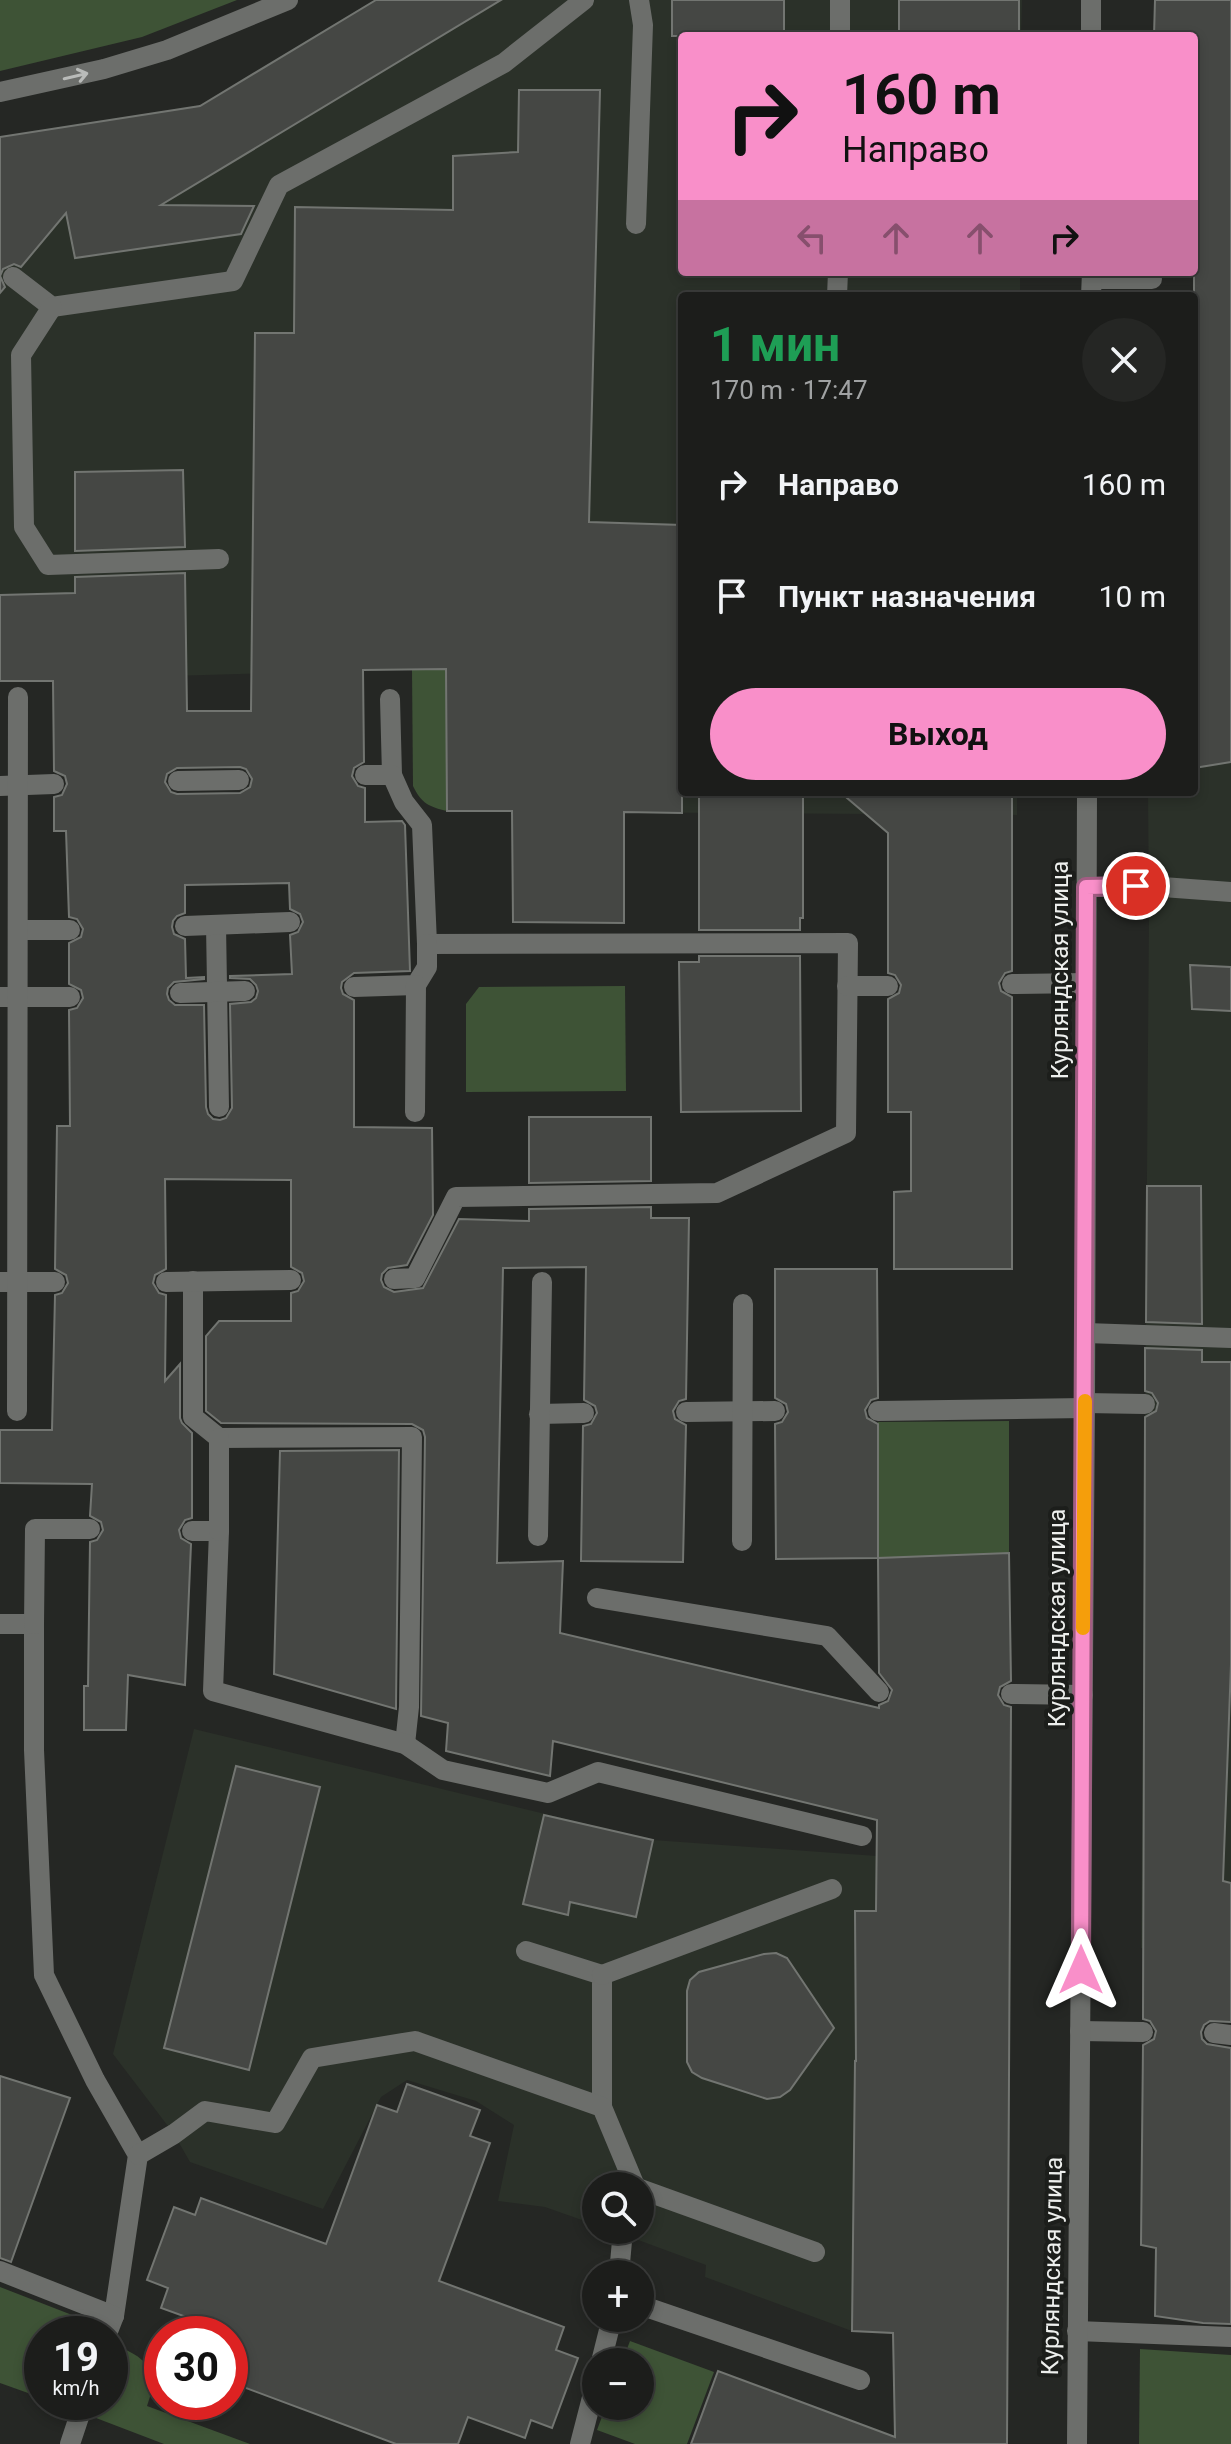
<!DOCTYPE html>
<html lang="ru">
<meta charset="utf-8">
<style>
body{margin:0;font-family:Roboto,sans-serif;background:#252624;color:#f1f3f6;height:100vh;display:flex;flex-direction:column;font-size:30px;white-space:nowrap}
*{box-sizing:border-box;margin:0}
p{font-size:26px;color:#a0a2a3}
.icon{flex:none;width:44px;height:44px;fill:none;stroke:currentColor;stroke-width:2;stroke-linecap:round;stroke-linejoin:round}
.map{position:relative;flex:1;overflow:hidden}
.drawer{position:absolute;left:678px;top:292px;width:520px;height:504px;display:flex;flex-direction:column;background:#1c1d1b;border-radius:8px;box-shadow:0 4px 12px #0003,0 0 0 2px #3a3b3a}
.drawer>*{flex:none}
.hud{position:absolute;left:678px;top:32px;width:520px;height:244px;border-radius:8px;box-shadow:0 4px 12px #0003,0 0 0 2px #3a3b3a;background:#f98fc9;color:#111;overflow:hidden}
.buttons{position:absolute;left:582px;top:2172px;display:grid;gap:16px}
.buttons a{display:grid;place-items:center;width:72px;height:72px;border-radius:50%;background:#1c1d1b;box-shadow:0 4px 12px #0003,0 0 0 2px #3a3b3a;font-size:40px}
.speed{position:absolute;left:24px;top:2316px;display:flex;gap:16px;font-size:40px;font-weight:700;text-align:center}
.speed>*{display:grid;place-content:center;width:104px;height:104px;border-radius:50%;background:#1c1d1b;box-shadow:0 4px 12px #0003,0 0 0 2px #3a3b3a;line-height:1}
.speed small{font-size:20px;font-weight:400}
.speed .limit{border:12px solid #d22;background:#fff;color:#111}
.pin{position:absolute;display:grid;place-items:center;width:68px;height:68px;color:#fff;margin:-34px;border:4px solid #fff;border-radius:50%;box-shadow:0 2px 8px #0007}
.me{position:absolute;width:88px;margin:-44px;rotate:0deg;stroke-linejoin:round;filter:drop-shadow(0 0 6px #0008)}
.turn{display:flex;align-items:center;gap:28px;height:168px;padding:0 32px;font-size:36px}
.turn .icon{width:104px;height:104px;stroke-width:2.5}
.turn b{display:block;font-size:56px;line-height:68px}
.lanes{display:flex;align-items:center;height:76px;padding:0 32px;background:#0003;justify-content:center;gap:40px;direction:ltr}
.lanes .off{opacity:.35}
.round{display:grid;place-items:center;flex:none;width:84px;height:84px;border-radius:42px;background:#252624}
.overview{display:flex;align-items:center;justify-content:space-between;height:136px;padding:0 32px}
h1{font-size:48px;font-weight:700;line-height:60px;color:#1e9e55}
.primary-button{display:flex;gap:16px;margin-top:auto;padding:16px 32px}
.primary-button a{flex:1;height:92px;border-radius:48px;background:#f98fc9;color:#111;font-size:32px;font-weight:700;line-height:92px;text-align:center}
ul{padding:0;list-style:none}
li{display:flex;align-items:center;gap:24px;height:112px;padding:0 32px}
li div{flex:1}
li b{display:block;font-size:30px}
li em{font-style:normal}
.map>svg:first-child{display:block}
.built{fill:#2b3129}
.green{fill:#3e5336}
.building{fill:#454744;stroke:#727571;stroke-width:2;fill-rule:evenodd}
.lines{fill:none;stroke-linecap:round;stroke-linejoin:round}
.lane{stroke:#6c6e6b;stroke-width:20}
.street{stroke:#6c6e6b;stroke-width:20}
.secondary{stroke:#6c6e6b;stroke-width:20}
.oneway{stroke:#b9bbb9}
.route-casing{stroke:#a25d83;stroke-width:20}
.route{stroke:#f98fc9;stroke-width:14}
.slow{stroke:#f59e0b;stroke-width:14}
.labels{text-anchor:middle;stroke-width:8;stroke-linejoin:round;paint-order:stroke}
.street-label{font-size:24px;fill:#edefed;stroke:#1c1e1b}
</style>
<div class="map">
<svg width="1231" height="2444" viewBox="0 0 1231 2444">
<rect width="100%" height="100%" fill="#252724"/>
<g class="built">
<path d="M 374,0 L 1022,0 L 1021,36 L 682,36 L 682,272 L 1020,272 L 1020,296 L 682,296 L 682,792 L 1017,792 L 1017,815 L 447,811 L 446,668 L 0,681 L 0,137 L 200,106 Z"/>
<path d="M 1231,762 L 1231,1961 L 1141,1948 L 1149,913 L 1148,792 L 1194,792 L 1194,769 Z"/>
<path d="M 194,1729 L 653,1840 L 877,1856 L 1009,1884 L 1009,2331 L 893,2333 L 852,2331 L 705,2277 L 706,2265 L 611,2230 L 640,2230 L 640,2186 L 596,2186 L 596,2225 L 545,2207 L 498,2201 L 514,2125 L 476,2101 L 407,2080 L 381,2097 L 323,2209 L 190,2162 L 174,2134 L 113,2054 Z"/>
</g>
<g class="green">
<path d="M 0,0 L 237,0 L 142,37 L 0,71 Z"/>
<path d="M 446,668 L 447,811 C 429,807 421,803 413,786 L 412,669 Z"/>
<path d="M 625,986 L 626,1091 L 466,1092 L 466,1004 L 479,987 Z"/>
<path d="M 1009,1421 L 1009,1553 L 878,1558 L 878,1422 Z"/>
<path d="M 0,2287 L 85,2320 L 80,2334 L 42,2334 L 42,2398 L 0,2383 Z"/>
<path d="M 630,2341 L 714,2372 L 687,2444 L 635,2444 L 597,2430 L 606,2406 L 640,2406 L 640,2362 L 622,2362 Z"/>
<path d="M 122,2348 C 138,2355 147,2362 156,2378 L 147,2406 L 250,2444 L 164,2444 L 96,2418 L 102,2402 L 110,2402 L 110,2379 Z"/>
<path d="M 1140,2349 L 1231,2355 L 1231,2444 L 1139,2444 Z"/>
</g>
<g class="building">
<path d="M 376,0 L 501,0 L 161,205 L 254,206 L 241,234 L 75,258 L 66,213 L 21,267 L 14,264 L 3,269 L 0,276 L 5,287 L 0,293 L 0,137 L 200,106 Z"/>
<rect x="672" y="0" width="112" height="36"/>
<rect x="899" y="0" width="120" height="36"/>
<path d="M 1155,0 L 1231,0 L 1231,762 L 1194,768 L 1194,36 L 1154,36 Z"/>
<path d="M 519,90 L 600,90 L 589,522 L 682,525 L 682,813 L 624,812 L 624,923 L 513,922 L 512,811 L 447,811 L 446,669 L 363,670 L 364,762 L 354,768 L 352,776 L 358,786 L 365,788 L 365,822 L 402,821 L 405,825 L 410,971 L 354,973 L 342,982 L 341,988 L 343,994 L 354,1000 L 354,1127 L 432,1128 L 433,1215 L 407,1265 L 388,1268 L 382,1274 L 381,1280 L 384,1287 L 394,1292 L 423,1288 L 459,1219 L 529,1221 L 529,1209 L 651,1207 L 651,1218 L 689,1218 L 686,1399 L 679,1401 L 673,1411 L 675,1419 L 686,1425 L 683,1562 L 581,1561 L 583,1426 L 591,1424 L 597,1413 L 595,1406 L 584,1400 L 586,1267 L 503,1268 L 497,1563 L 563,1561 L 560,1633 L 879,1708 L 879,1705 L 888,1701 L 892,1690 L 879,1673 L 878,1558 L 1009,1553 L 1011,1681 L 1000,1687 L 998,1695 L 1004,1705 L 1011,1707 L 1007,2444 L 691,2444 L 718,2371 L 895,2437 L 893,2333 L 852,2331 L 855,2060 L 856,2062 L 855,1911 L 876,1911 L 877,1820 L 553,1741 L 550,1776 L 446,1751 L 448,1723 L 421,1716 L 425,1437 L 423,1430 L 412,1424 L 221,1423 L 206,1411 L 206,1336 L 219,1321 L 291,1321 L 291,1293 L 298,1291 L 304,1281 L 302,1273 L 291,1267 L 291,1180 L 165,1179 L 166,1269 L 155,1275 L 153,1283 L 159,1293 L 166,1295 L 165,1381 L 180,1364 L 180,1418 L 182,1423 L 192,1433 L 192,1518 L 185,1520 L 179,1530 L 181,1538 L 191,1544 L 185,1685 L 128,1675 L 126,1730 L 84,1730 L 84,1686 L 88,1686 L 90,1542 L 97,1540 L 103,1530 L 101,1522 L 90,1516 L 92,1484 L 0,1483 L 0,1430 L 52,1430 L 55,1295 L 62,1293 L 68,1283 L 66,1275 L 55,1269 L 57,1126 L 70,1126 L 69,1010 L 77,1008 L 83,998 L 81,990 L 69,984 L 69,943 L 81,937 L 83,929 L 77,919 L 69,917 L 66,831 L 54,831 L 54,797 L 62,795 L 67,784 L 65,776 L 54,771 L 53,681 L 0,681 L 0,595 L 75,593 L 75,577 L 185,573 L 187,711 L 251,711 L 255,333 L 294,333 L 295,207 L 453,210 L 453,156 L 518,152 ZM 240,767 L 246,769 L 252,779 L 250,787 L 240,793 L 177,794 L 171,792 L 165,782 L 167,774 L 177,768 ZM 289,883 L 290,909 L 300,914 L 303,922 L 298,932 L 290,935 L 292,974 L 230,976 L 230,978 L 250,979 L 256,985 L 258,991 L 256,998 L 251,1002 L 230,1004 L 232,1108 L 226,1118 L 220,1120 L 213,1119 L 208,1114 L 206,1107 L 204,1005 L 175,1005 L 169,1000 L 167,994 L 168,988 L 174,982 L 204,979 L 204,977 L 186,978 L 185,939 L 174,934 L 172,927 L 173,921 L 177,916 L 185,913 L 185,885 Z"/>
<path d="M 183,470 L 185,547 L 75,551 L 75,472 Z"/>
<path d="M 699,792 L 803,792 L 803,918 L 800,918 L 800,930 L 699,930 Z"/>
<path d="M 840,792 L 1012,792 L 1012,971 L 1005,973 L 999,983 L 1001,991 L 1012,997 L 1012,1269 L 894,1269 L 894,1192 L 911,1191 L 911,1112 L 888,1112 L 888,999 L 899,993 L 901,985 L 895,975 L 888,973 L 888,833 Z"/>
<path d="M 699,956 L 800,956 L 801,1111 L 681,1112 L 679,962 L 699,962 Z"/>
<path d="M 1190,965 L 1231,967 L 1231,1011 L 1192,1009 Z"/>
<path d="M 529,1117 L 651,1117 L 651,1181 L 529,1183 Z"/>
<path d="M 1147,1186 L 1201,1186 L 1202,1324 L 1146,1322 Z"/>
<path d="M 775,1269 L 877,1269 L 878,1398 L 871,1400 L 865,1410 L 867,1418 L 878,1424 L 878,1558 L 776,1559 L 775,1424 L 782,1422 L 788,1412 L 786,1404 L 775,1398 Z"/>
<path d="M 1145,1348 L 1202,1350 L 1202,1362 L 1231,1362 L 1231,1664 L 1223,1881 L 1231,1883 L 1231,2022 L 1210,2021 L 1204,2025 L 1201,2032 L 1202,2039 L 1207,2044 L 1231,2048 L 1231,2324 L 1203,2323 L 1155,2316 L 1156,2248 L 1141,2245 L 1143,2045 L 1154,2039 L 1156,2031 L 1150,2021 L 1143,2019 L 1145,1417 L 1156,1411 L 1158,1403 L 1152,1393 L 1145,1391 Z"/>
<path d="M 399,1450 L 396,1706 L 396,1709 L 274,1674 L 280,1451 Z"/>
<path d="M 236,1766 L 320,1787 L 249,2070 L 164,2048 Z"/>
<path d="M 544,1815 L 653,1840 L 636,1917 L 570,1902 L 568,1915 L 523,1904 Z"/>
<path d="M 776,1953 L 787,1958 L 834,2028 L 790,2090 L 780,2097 L 767,2099 L 702,2078 L 692,2072 L 687,2062 L 687,1991 L 690,1980 L 699,1972 L 764,1954 Z"/>
<path d="M 0,2076 L 70,2098 L 11,2262 L 0,2258 Z"/>
<path d="M 407,2084 L 480,2110 L 470,2136 L 490,2143 L 439,2281 L 564,2327 L 556,2350 L 578,2358 L 552,2428 L 531,2420 L 525,2438 L 468,2417 L 458,2444 L 396,2444 L 230,2382 L 230,2334 L 212,2334 L 214,2327 L 161,2308 L 168,2288 L 147,2280 L 174,2207 L 195,2215 L 201,2198 L 326,2244 L 377,2105 L 397,2112 Z"/>
</g>
<g class="lines">
<g class="lane">
<path d="M 840,36 L 840,0"/>
<path d="M 636,224 L 643,25 L 639,0"/>
<path d="M 13,277 L 52,307 L 233,281 L 279,185 L 504,63 L 584,0"/>
<path d="M 1092,279 L 1152,279"/>
<path d="M 837,296 L 838,272"/>
<path d="M 52,307 L 21,355 L 24,527 L 48,565 L 219,559"/>
<path d="M 390,699 L 392,775"/>
<path d="M 365,775 L 392,775 L 404,802 L 422,825 L 427,944 L 848,943 L 846,1133 L 717,1193 L 456,1197 L 415,1278 L 394,1279"/>
<path d="M 178,781 L 239,780"/>
<path d="M 0,786 L 54,784"/>
<path d="M 1086,887 L 1149,886 L 1231,892"/>
<path d="M 216,925 L 219,1107"/>
<path d="M 185,926 L 290,922"/>
<path d="M 18,930 L 70,930"/>
<path d="M 1012,984 L 1086,983"/>
<path d="M 847,986 L 888,986"/>
<path d="M 354,987 L 416,985 L 427,967 L 427,944"/>
<path d="M 180,993 L 245,991"/>
<path d="M 0,997 L 70,997"/>
<path d="M 415,1112 L 416,985"/>
<path d="M 193,1281 L 193,1417 L 219,1438 L 412,1437 L 409,1707 L 405,1744"/>
<path d="M 0,1282 L 55,1282"/>
<path d="M 166,1282 L 291,1280"/>
<path d="M 1086,1333 L 1231,1338"/>
<path d="M 1085,1403 L 1145,1404"/>
<path d="M 17,1411 L 18,697"/>
<path d="M 878,1411 L 1085,1408"/>
<path d="M 686,1412 L 775,1411"/>
<path d="M 539,1414 L 584,1413"/>
<path d="M 192,1531 L 219,1531 L 213,1691 L 405,1744 L 443,1770 L 548,1793 L 598,1772 L 862,1836"/>
<path d="M 219,1531 L 219,1438"/>
<path d="M 538,1536 L 542,1282"/>
<path d="M 742,1541 L 743,1304"/>
<path d="M 597,1598 L 827,1636 L 879,1692"/>
<path d="M 0,1624 L 34,1624 L 34,1750 L 44,1975 L 95,2080 L 138,2155 L 114,2316 L 107,2334"/>
<path d="M 34,1624 L 35,1529 L 90,1529"/>
<path d="M 1011,1694 L 1083,1695"/>
<path d="M 526,1951 L 602,1975 L 602,2107"/>
<path d="M 602,1975 L 832,1889"/>
<path d="M 1080,2031 L 1143,2032"/>
<path d="M 1214,2033 L 1231,2035"/>
<path d="M 138,2155 L 174,2134 L 205,2111 L 275,2123 L 312,2058 L 415,2041 L 602,2107 L 635,2186"/>
<path d="M 640,2189 L 815,2252"/>
<path d="M 0,2271 L 114,2316"/>
<path d="M 619,2274 L 623,2230"/>
<path d="M 640,2305 L 860,2380"/>
<path d="M 1077,2331 L 1231,2337"/>
<path d="M 601,2362 L 612,2318"/>
<path d="M 70,2444 L 84,2402"/>
<path d="M 580,2444 L 596,2382"/>
</g>
<g class="street">
<path d="M 1091,36 L 1091,0"/>
<path d="M 1091,296 L 1092,272"/>
<path d="M 1077,2444 L 1085,1403 L 1087,792"/>
</g>
<path class="secondary" d="M 0,92 L 104,69 L 167,50 L 288,0"/>
</g>
<defs><path id="oneway-shaft" d="M-6 0H5M1.5-3L5.5 0L1.5 3" fill="none" stroke-width="1.6" stroke-linecap="round" stroke-linejoin="round" transform="scale(2)"/></defs>
<use class="oneway" href="#oneway-shaft" transform="translate(76 76) rotate(-13)"/>
<g class="lines">
<g class="route-casing">
<path id="route" d="M 1081,1970 L 1086,887 L 1136,886"/>
</g>
<use href="#route" class="route"/>
<path class="slow" d="M 1083,1628 L 1085,1401"/>
</g>
<g class="labels">
<g class="street-label">
<text transform="translate(1060 970) rotate(-90)" y="8">Курляндская улица</text>
<text transform="translate(1057 1618) rotate(-90)" y="8">Курляндская улица</text>
<text transform="translate(1052 2266) rotate(-89)" y="8">Курляндская улица</text>
</g>
</g>
</svg>
<div class="buttons">
<a><svg class="icon" aria-label="search" viewBox="0 0 24 24"><circle cx="10" cy="10" r="6"/><path d="M15 15l6 6"/></svg></a>
<a>+</a>
<a>−</a>
</div>
<div class="speed"><div>19<small>km/h</small></div><div class="limit">30</div></div>
<div class="pin" style="left:1136px;top:886px;background:#d93025"><svg class="icon" aria-label="arrive" viewBox="0 0 24 24"><path d="M6 21V4h12l-3 4 3 4H6"/></svg></div>
<svg class="me" style="left:1081px;top:1970px" viewBox="-20 -20 40 40"><path d="M0-17L14 15 0 8-14 15z" fill="#f98fc9" stroke="#fff" stroke-width="4"/></svg>
<div class="hud">
<div class="turn"><svg class="icon" aria-label="right" viewBox="0 0 24 24"><path d="M7 20v-9h11M14 6l5 5-5 5"/></svg><div><b>160 m</b>Направо</div></div>
<div class="lanes"><svg class="icon off" aria-label="left" viewBox="0 0 24 24"><path d="M17 20v-9H6M10 6l-5 5 5 5"/></svg><svg class="icon off" aria-label="ahead" viewBox="0 0 24 24"><path d="M12 20V5M6 11l6-6 6 6"/></svg><svg class="icon off" aria-label="ahead" viewBox="0 0 24 24"><path d="M12 20V5M6 11l6-6 6 6"/></svg><svg class="icon" aria-label="right" viewBox="0 0 24 24"><path d="M7 20v-9h11M14 6l5 5-5 5"/></svg></div>
</div>
<section class="drawer">
<div class="overview"><div><h1>1 мин</h1><p>170 m · 17:47</p></div><a class="round"><svg class="icon" aria-label="close" viewBox="0 0 24 24"><path d="M6 6l12 12M18 6L6 18"/></svg></a></div>
<ul>
<li><svg class="icon" aria-label="right" viewBox="0 0 24 24"><path d="M7 20v-9h11M14 6l5 5-5 5"/></svg><div><b>Направо</b></div><em>160 m</em></li>
<li><svg class="icon" aria-label="arrive" viewBox="0 0 24 24"><path d="M6 21V4h12l-3 4 3 4H6"/></svg><div><b>Пункт назначения</b></div><em>10 m</em></li>
</ul>
<div class="primary-button"><a>Выход</a></div>
</section>
</div>
